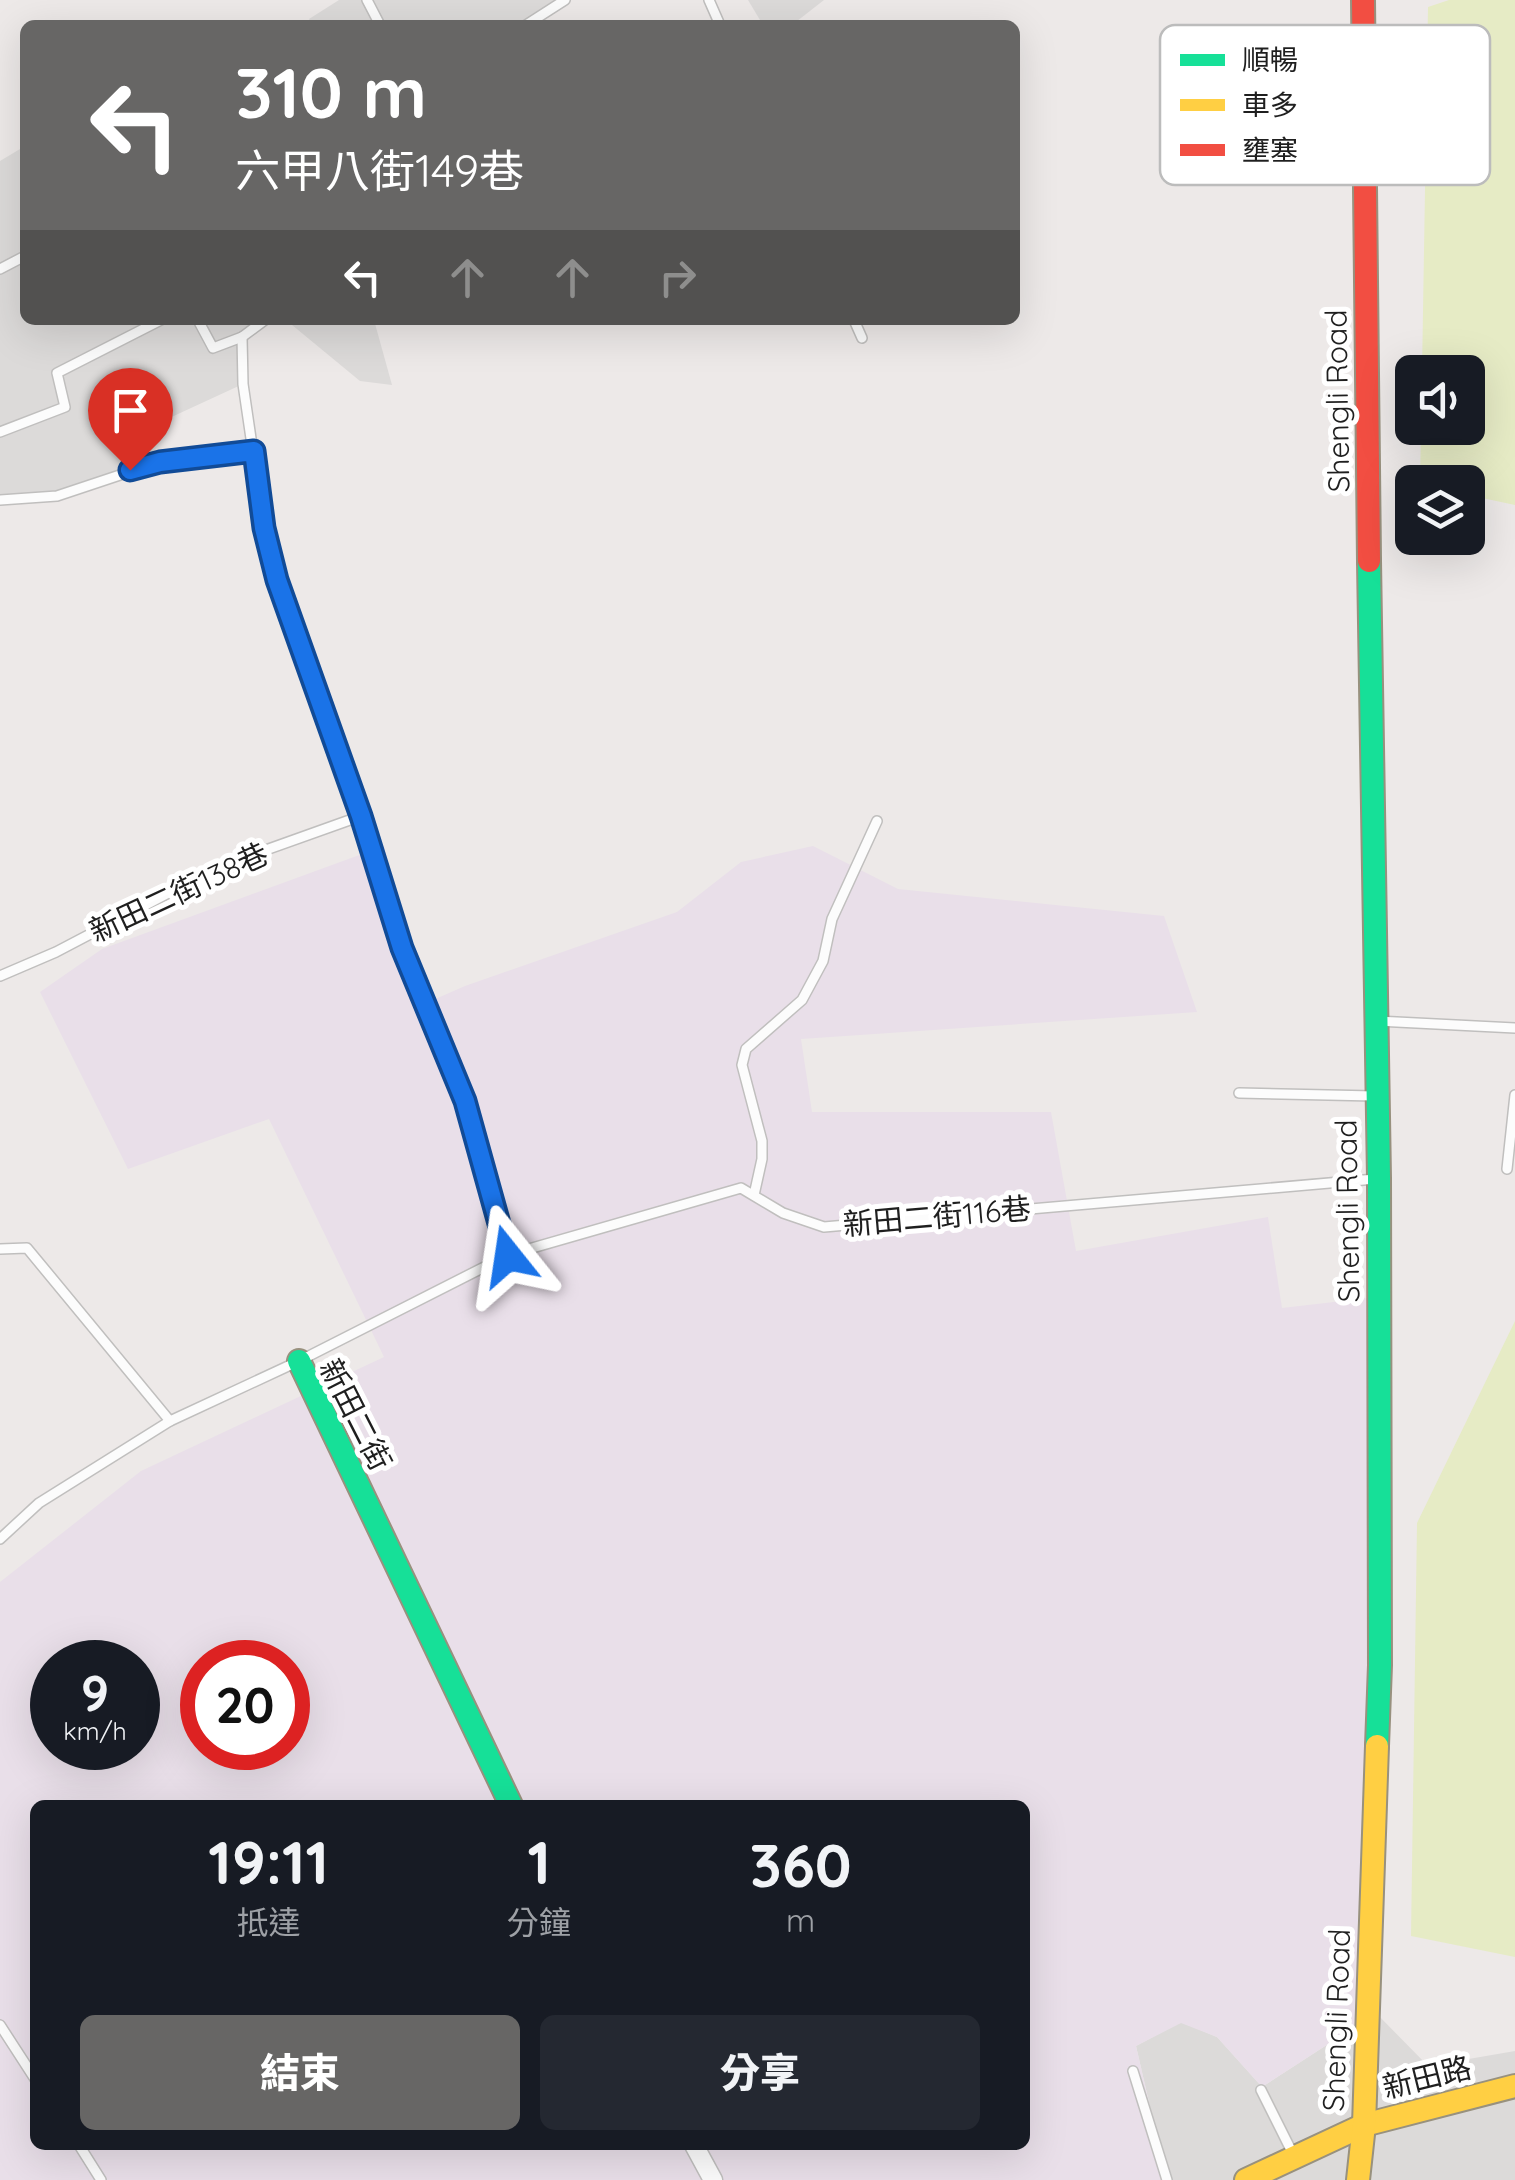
<!DOCTYPE html>
<html lang="zh-TW">
<meta charset="utf-8">
<style>
body{margin:0;font-family:Quicksand,"Noto Sans TC",sans-serif;background:#242831;color:#f1f3f6;height:100vh;display:flex;flex-direction:column;font-size:38px;white-space:nowrap}
*{box-sizing:border-box;margin:0}
p{font-size:32px;color:#9ea1a6}
.icon{flex:none;width:55px;height:55px;fill:none;stroke:currentColor;stroke-width:2;stroke-linecap:round;stroke-linejoin:round}
.map{position:relative;flex:1;overflow:hidden}
.details{position:absolute;left:30px;top:1800px;width:1000px;height:350px;display:flex;flex-direction:column;background:#171b24;border-radius:15px;box-shadow:0 10px 40px #0002}
.details>*{flex:none}
.guide{position:absolute;left:20px;top:20px;width:1000px;height:305px;border-radius:15px;box-shadow:0 10px 40px #0002;background:#676665;color:#fff;overflow:hidden}
.buttons{position:absolute;left:1395px;top:355px;display:grid;gap:20px}
.buttons a{display:grid;place-items:center;width:90px;height:90px;border-radius:15px;background:#171b24;box-shadow:0 10px 40px #0002;font-size:50px}
.speed{position:absolute;left:30px;top:1640px;display:flex;gap:20px;font-size:50px;font-weight:700;text-align:center}
.speed>*{display:grid;place-content:center;width:130px;height:130px;border-radius:50%;background:#171b24;box-shadow:0 10px 40px #0002;line-height:1}
.speed small{font-size:25px;font-weight:400}
.speed .limit{border:15px solid #d22;background:#fff;color:#111}
.pin{position:absolute;display:grid;place-items:center;width:85px;height:85px;color:#fff;margin:-102px -42px;border-radius:50% 50% 50% 0;rotate:-45deg;box-shadow:0 0 10px #0007}
.pin .icon{rotate:45deg}
.me{position:absolute;width:110px;margin:-55px;rotate:345deg;stroke-linejoin:round;filter:drop-shadow(0 0 8px #0008)}
.turn{display:flex;align-items:center;gap:35px;height:210px;padding:0 50px;font-size:45px}
.turn .icon{width:130px;height:130px;stroke-width:2.5}
.turn b{display:block;font-size:70px;line-height:85px}
.lanes{display:flex;align-items:center;height:95px;padding:0 50px;background:#0003;justify-content:center;gap:50px;direction:ltr}
.lanes .off{opacity:.35}
.eta{display:flex;justify-content:space-evenly;align-items:center;height:170px;text-align:center}
.eta b{font-size:60px;font-weight:800;line-height:70px}
.button{display:flex;gap:20px;margin-top:auto;padding:20px 50px}
.button a{flex:1;height:115px;border-radius:15px;background:#676665;color:#fff;font-size:40px;font-weight:800;line-height:115px;text-align:center}
.button a+a{background:#242831;color:#f1f3f6}
.map>svg:first-child{display:block}
.residential{fill:#dcdad9}
.industrial{fill:#e9dfe9;fill-rule:evenodd}
.grass{fill:#e6ebc5}
.lines{fill:none;stroke-linecap:round;stroke-linejoin:round}
.lane-casing{stroke:#c0bfbe;stroke-width:12}
.street-casing{stroke:#c0bfbe;stroke-width:21}
.fast-casing{stroke:#98917e;stroke-width:26}
.slow-casing{stroke:#98917e;stroke-width:26}
.jam-casing{stroke:#98917e;stroke-width:26}
.lane{stroke:#fcfcfc;stroke-width:9}
.street{stroke:#fcfcfc;stroke-width:18}
.fast{stroke:#16e098;stroke-width:22}
.slow{stroke:#ffcf43;stroke-width:22}
.jam{stroke:#f24e42;stroke-width:22}
.route-casing{stroke:#114b97;stroke-width:25}
.route{stroke:#1a73e8;stroke-width:18}
.labels{text-anchor:middle;stroke-width:10;stroke-linejoin:round;paint-order:stroke}
.street-label{font-size:30px;fill:#1f1f1f;stroke:#fff}
.key{fill:#fff;stroke:#bcbcbc;stroke-width:2.5}
.key-label{font-size:28px;fill:#1f1f1f}
</style>
<div class="map">
<svg width="1515" height="2180" viewBox="0 0 1515 2180">
<rect width="100%" height="100%" fill="#ede9e8"/>
<g class="residential">
<path d="M 339,0 L 565,0 L 526,25 L 312,25 L 309,19 Z"/>
<path d="M 748,0 L 824,0 L 792,25 L 763,25 Z"/>
<path d="M 25,146 L 25,320 L 265,320 L 242,337 L 243,384 L 126,438 L 130,471 L 57,496 L 0,500 L 0,161 Z"/>
<path d="M 286,320 L 374,320 L 392,385 L 360,381 Z"/>
<path d="M 1376,2013 L 1428,2066 L 1515,2051 L 1515,2180 L 1167,2180 L 1136,2046 L 1181,2022 L 1217,2037 L 1262,2087 Z"/>
</g>
<path class="industrial" d="M 384,846 L 424,1004 L 465,986 L 677,912 L 741,862 L 813,846 L 898,889 L 1164,916 L 1197,1012 L 801,1039 L 812,1112 L 1051,1112 L 1076,1251 L 1268,1217 L 1282,1308 L 1386,1296 L 1376,2013 L 1262,2087 L 1217,2037 L 1181,2023 L 1136,2046 L 1167,2180 L 0,2180 L 0,1582 L 141,1471 L 384,1357 L 269,1119 L 128,1169 L 40,992 L 102,949 ZM 52,1662 L 138,1662 L 138,1748 L 52,1748 ZM 202,1662 L 288,1662 L 288,1748 L 202,1748 ZM 35,1805 L 1025,1805 L 1025,2145 L 35,2145 Z"/>
<g class="grass">
<path d="M 1449,0 L 1515,0 L 1515,505 L 1468,495 L 1468,482 L 1420,482 L 1421,428 L 1468,428 L 1468,372 L 1422,372 L 1428,7 Z"/>
<path d="M 1515,1321 L 1515,1957 L 1411,1936 L 1417,1523 Z"/>
</g>
<g class="lines">
<g class="lane-casing">
<g id="lane">
<path d="M 367,0 L 380,25"/>
<path d="M 709,0 L 720,25"/>
<path d="M 526,25 L 565,0"/>
<path d="M 0,269 L 25,256"/>
<path d="M 198,320 L 213,348 L 242,337 L 265,320"/>
<path d="M 854,320 L 862,338"/>
<path d="M 242,337 L 243,384 L 264,527 L 277,580 L 361,816 L 401,948 L 465,1101 L 508,1255"/>
<path d="M 0,432 L 65,407 L 57,373 L 161,320"/>
<path d="M 0,500 L 57,496 L 159,462 L 254,451"/>
<path d="M 0,976 L 56,952 L 218,867 L 361,816"/>
<path d="M 1377,1021 L 1515,1028"/>
<path d="M 1239,1093 L 1374,1096"/>
<path d="M 1507,1169 L 1515,1095"/>
<path d="M 754,1195 L 762,1159 L 762,1141 L 742,1065 L 746,1049 L 802,1000 L 823,961 L 832,919 L 877,821"/>
<path d="M 0,1249 L 27,1248 L 170,1421"/>
<path d="M 0,1539 L 39,1503 L 170,1421 L 299,1361 L 508,1255 L 741,1188 L 783,1213 L 824,1227 L 1375,1179"/>
<path d="M 0,2025 L 35,2079"/>
<path d="M 1133,2071 L 1167,2180"/>
<path d="M 1261,2090 L 1293,2154"/>
<path d="M 79,2145 L 101,2180"/>
</g>
</g>
<g class="street-casing">
<path id="street" d="M 694,2145 L 713,2180"/>
</g>
<g class="fast-casing">
<g id="fast">
<path d="M 1369,561 L 1379,1178 L 1380,1665 L 1377,1746"/>
<path d="M 299,1361 L 511,1805"/>
</g>
</g>
<g class="slow-casing">
<g id="slow">
<path d="M 1246,2180 L 1364,2125 L 1515,2086"/>
<path d="M 1358,2180 L 1364,2125 L 1377,1746"/>
</g>
</g>
<g class="jam-casing">
<path id="jam" d="M 1363,0 L 1369,561"/>
</g>
<use href="#lane" class="lane"/>
<use href="#street" class="street"/>
<use href="#fast" class="fast"/>
<use href="#slow" class="slow"/>
<use href="#jam" class="jam"/>
</g>
<g class="lines">
<g class="route-casing">
<path id="route" d="M 130,470 L 160,462 L 254,451 L 264,528 L 277,580 L 361,816 L 402,948 L 465,1101 L 508,1256"/>
</g>
<use href="#route" class="route"/>
</g>
<g class="labels">
<g class="street-label">
<text transform="translate(1338 401) rotate(-91)" y="10">Shengli Road</text>
<text transform="translate(179 893) rotate(-25)" y="10">新田二街138巷</text>
<text transform="translate(1348 1211) rotate(-91)" y="10">Shengli Road</text>
<text transform="translate(937 1217) rotate(-5)" y="10">新田二街116巷</text>
<text transform="translate(355 1415) rotate(63)" y="10">新田二街</text>
<text transform="translate(1337 2020) rotate(-88)" y="10">Shengli Road</text>
<text transform="translate(1427 2078) rotate(-14)" y="10">新田路</text>
</g>
</g>
<rect x="1160" y="25" width="330" height="160" rx="15" class="key"/>
<rect x="1180" y="54" width="45" height="12" fill="#16e098"/>
<rect x="1180" y="99" width="45" height="12" fill="#ffcf43"/>
<rect x="1180" y="144" width="45" height="12" fill="#f24e42"/>
<g class="key-label">
<text x="1242" y="70">順暢</text>
<text x="1242" y="115">車多</text>
<text x="1242" y="160">壅塞</text>
</g>
</svg>
<div class="buttons">
<a><svg class="icon" aria-label="sound" viewBox="0 0 24 24"><path d="M4 9h4l5-4v14l-5-4H4zM17 9q2 3 0 6"/></svg></a>
<a><svg class="icon" aria-label="layers" viewBox="0 0 24 24"><path d="M12 4l9 5-9 5-9-5zM3 14l9 5 9-5"/></svg></a>
</div>
<div class="speed"><div>9<small>km/h</small></div><div class="limit">20</div></div>
<div class="pin" style="left:130px;top:470px;background:#d93025"><svg class="icon" aria-label="arrive" viewBox="0 0 24 24"><path d="M6 21V4h12l-3 4 3 4H6"/></svg></div>
<svg class="me" style="left:508px;top:1256px" viewBox="-20 -20 40 40"><path d="M0-17L14 15 0 8-14 15z" fill="#1a73e8" stroke="#fff" stroke-width="4"/></svg>
<div class="guide">
<div class="turn"><svg class="icon" aria-label="left" viewBox="0 0 24 24"><path d="M17 20v-9H6M10 6l-5 5 5 5"/></svg><div><b>310 m</b>六甲八街149巷</div></div>
<div class="lanes"><svg class="icon" aria-label="left" viewBox="0 0 24 24"><path d="M17 20v-9H6M10 6l-5 5 5 5"/></svg><svg class="icon off" aria-label="ahead" viewBox="0 0 24 24"><path d="M12 20V5M6 11l6-6 6 6"/></svg><svg class="icon off" aria-label="ahead" viewBox="0 0 24 24"><path d="M12 20V5M6 11l6-6 6 6"/></svg><svg class="icon off" aria-label="right" viewBox="0 0 24 24"><path d="M7 20v-9h11M14 6l5 5-5 5"/></svg></div>
</div>
<section class="details">
<div class="eta">
<div><b>19:11</b><p>抵達</p></div>
<div><b>1</b><p>分鐘</p></div>
<div><b>360</b><p>m</p></div>
</div>
<div class="button"><a>結束</a><a>分享</a></div>
</section>
</div>
